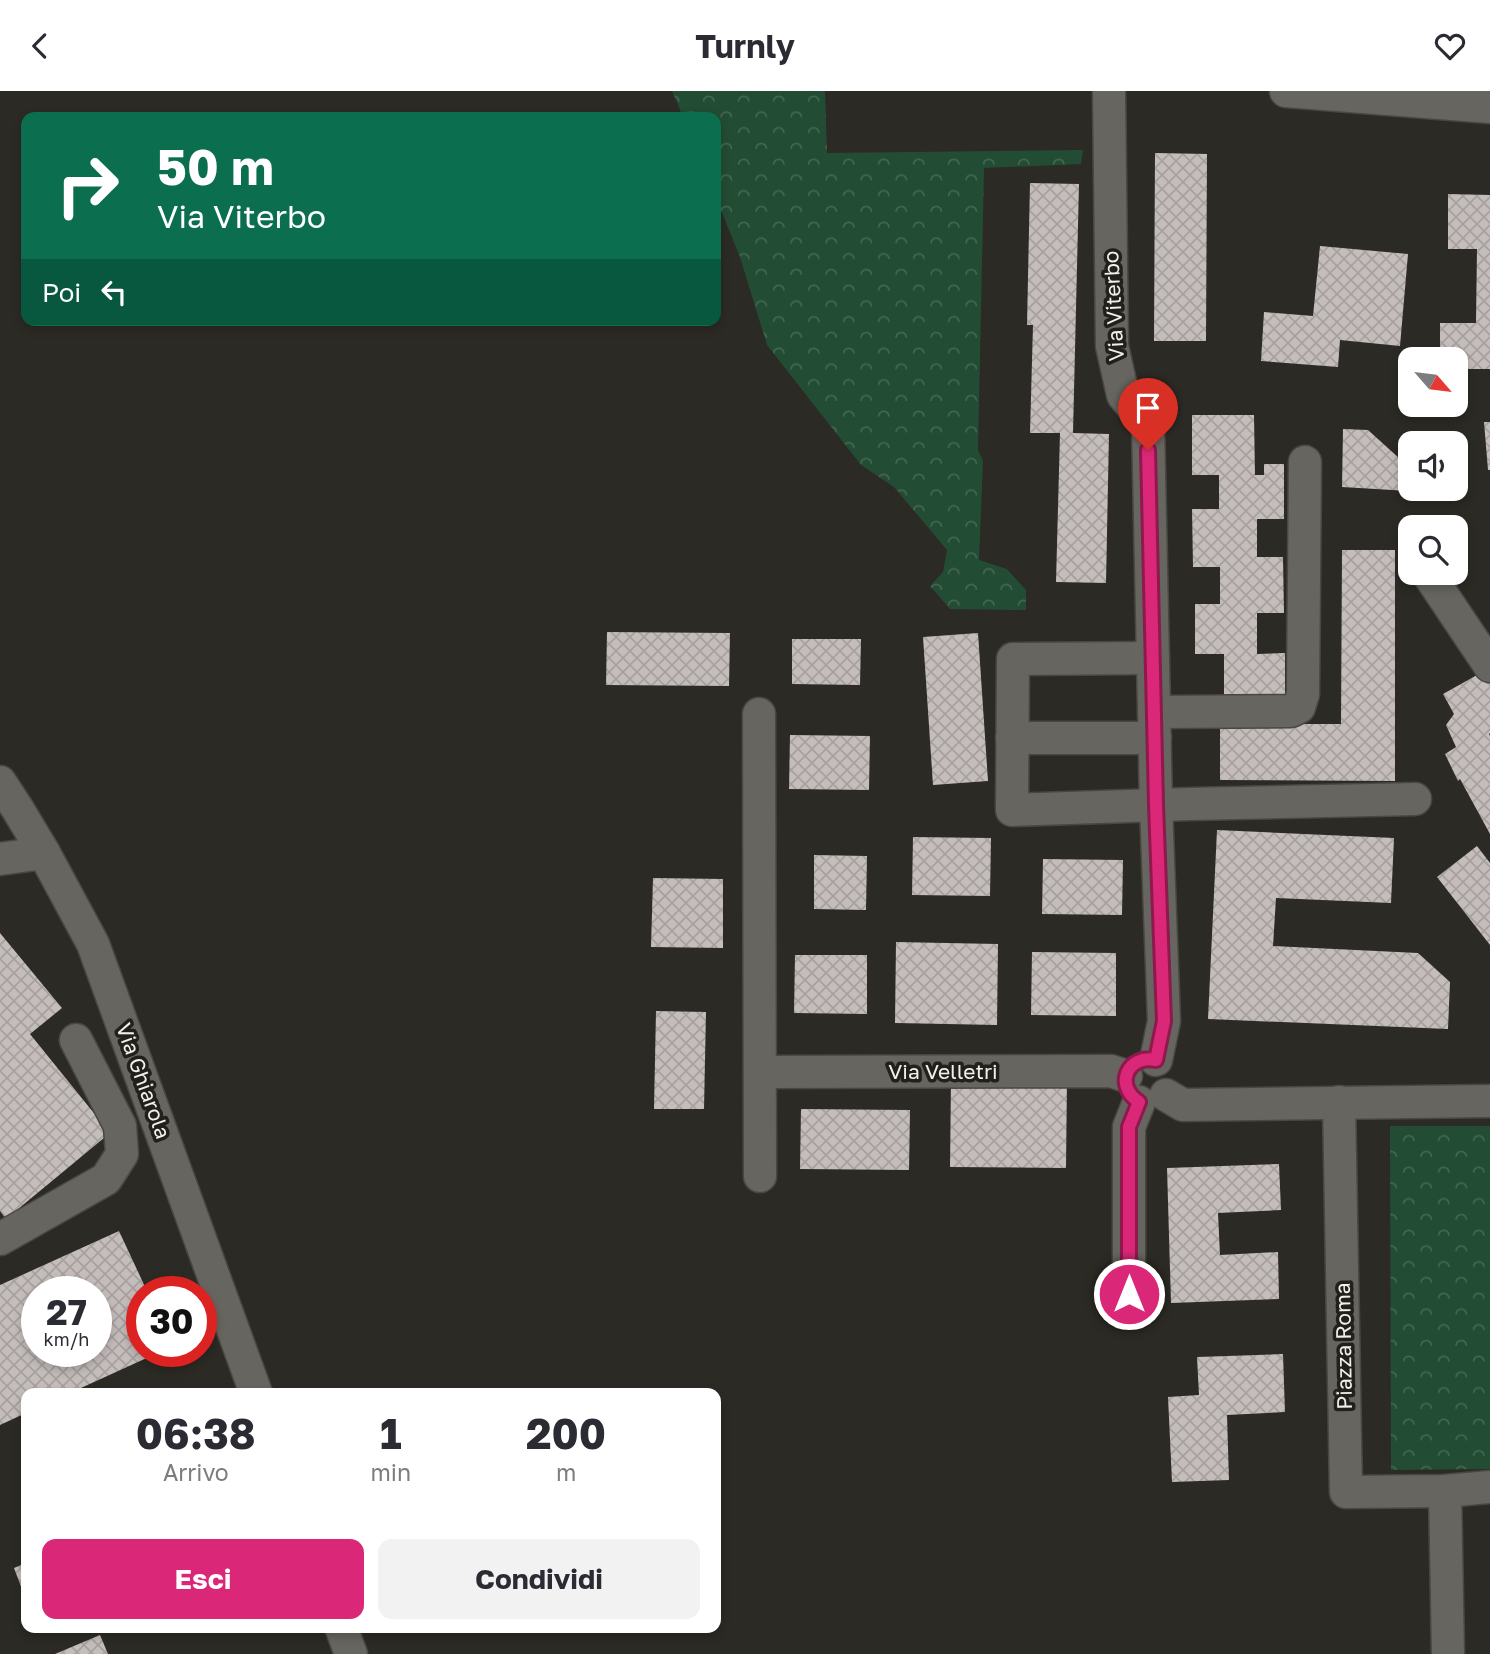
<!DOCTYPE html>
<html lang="it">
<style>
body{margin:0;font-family:"Golos Text",sans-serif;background:#f2f2f3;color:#2b2b33;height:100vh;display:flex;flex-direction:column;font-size:26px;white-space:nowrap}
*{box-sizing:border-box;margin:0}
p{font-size:23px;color:#7c7c81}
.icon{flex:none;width:38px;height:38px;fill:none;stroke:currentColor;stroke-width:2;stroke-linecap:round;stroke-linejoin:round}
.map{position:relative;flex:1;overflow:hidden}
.panel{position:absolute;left:21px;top:1297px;width:700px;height:245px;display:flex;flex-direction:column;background:#fff;border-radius:14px;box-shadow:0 4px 10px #0003}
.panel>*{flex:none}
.banner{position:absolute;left:21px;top:21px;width:700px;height:214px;border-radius:14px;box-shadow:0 4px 10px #0003;background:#0b6e4f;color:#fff;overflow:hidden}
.needle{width:46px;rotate:118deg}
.tools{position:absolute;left:1398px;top:256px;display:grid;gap:14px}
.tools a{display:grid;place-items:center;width:70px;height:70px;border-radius:14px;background:#fff;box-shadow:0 4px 10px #0003;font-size:35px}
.speed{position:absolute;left:21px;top:1185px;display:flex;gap:14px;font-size:35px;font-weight:700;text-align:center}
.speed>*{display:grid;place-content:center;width:91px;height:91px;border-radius:50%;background:#fff;box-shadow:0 4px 10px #0003;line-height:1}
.speed small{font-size:18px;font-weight:400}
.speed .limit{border:10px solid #d22;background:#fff;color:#111}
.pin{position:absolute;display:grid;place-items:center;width:60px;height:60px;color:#fff;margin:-72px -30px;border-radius:50% 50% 50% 0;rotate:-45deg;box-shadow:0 0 7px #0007}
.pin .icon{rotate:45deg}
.me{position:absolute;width:77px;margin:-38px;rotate:0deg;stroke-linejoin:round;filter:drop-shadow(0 0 5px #0008)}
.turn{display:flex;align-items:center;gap:24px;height:147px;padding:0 21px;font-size:32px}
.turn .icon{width:91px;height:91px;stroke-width:2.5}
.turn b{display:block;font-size:49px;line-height:60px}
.then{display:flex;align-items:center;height:66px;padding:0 21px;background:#0003;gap:14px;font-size:26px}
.eta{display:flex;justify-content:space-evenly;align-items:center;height:119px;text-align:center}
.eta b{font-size:42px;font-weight:700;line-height:49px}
.button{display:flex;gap:14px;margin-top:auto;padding:14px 21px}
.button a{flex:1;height:80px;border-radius:14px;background:#db2777;color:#fff;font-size:28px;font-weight:700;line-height:80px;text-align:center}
.button a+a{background:#f2f2f3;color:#2b2b33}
header{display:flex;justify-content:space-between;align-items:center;height:91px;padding:0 21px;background:#fff;font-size:32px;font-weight:700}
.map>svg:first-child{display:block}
.park{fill:url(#park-crowns)}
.building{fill:url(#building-cross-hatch);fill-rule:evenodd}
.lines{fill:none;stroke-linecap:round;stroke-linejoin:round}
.minor-casing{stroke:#494743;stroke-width:35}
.minor{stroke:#67655f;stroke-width:32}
.route-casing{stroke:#8e194d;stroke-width:18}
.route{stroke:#db2777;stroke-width:12}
.labels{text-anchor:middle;stroke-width:7;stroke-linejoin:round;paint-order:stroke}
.street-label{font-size:21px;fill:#f1f0ec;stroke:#22201b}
</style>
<header><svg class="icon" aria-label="back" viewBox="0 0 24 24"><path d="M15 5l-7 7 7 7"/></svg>Turnly<svg class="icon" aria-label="heart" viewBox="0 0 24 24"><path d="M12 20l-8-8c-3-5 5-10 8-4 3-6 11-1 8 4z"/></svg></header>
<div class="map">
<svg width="1490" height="1563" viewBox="0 0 1490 1563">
<defs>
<pattern id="park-crowns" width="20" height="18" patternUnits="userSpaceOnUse" patternTransform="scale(1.75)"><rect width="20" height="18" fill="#234c34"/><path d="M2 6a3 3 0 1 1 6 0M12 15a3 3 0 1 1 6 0" fill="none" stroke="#436652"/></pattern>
<pattern id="building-cross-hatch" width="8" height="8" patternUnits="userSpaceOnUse" patternTransform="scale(1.75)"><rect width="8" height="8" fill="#c5bdbb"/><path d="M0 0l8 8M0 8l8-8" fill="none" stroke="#a6a09e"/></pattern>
</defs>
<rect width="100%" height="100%" fill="#2b2a24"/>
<g class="park">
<path d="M 672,0 L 825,0 L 827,62 L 1083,59 L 1081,73 L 984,77 L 978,359 L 983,370 L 979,469 L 1007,478 L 1026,499 L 1026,519 L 950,518 L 930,495 L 943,481 L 947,459 L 894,396 L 861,374 L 767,254 L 740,166 L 716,107 L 716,26 L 683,26 Z"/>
<path d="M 1390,1035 L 1490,1035 L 1490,1378 L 1391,1379 Z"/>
</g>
<g class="building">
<path d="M 1155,62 L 1207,63 L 1206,250 L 1154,250 Z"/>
<path d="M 1030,92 L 1079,93 L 1073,342 L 1109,343 L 1106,492 L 1056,491 L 1060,342 L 1030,342 L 1033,234 L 1027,234 Z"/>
<path d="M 1448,103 L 1490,104 L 1490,278 L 1456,278 L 1456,268 L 1440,268 L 1440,232 L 1476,232 L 1477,158 L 1448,158 Z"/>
<path d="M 1320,155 L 1408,163 L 1400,255 L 1340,249 L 1338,276 L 1261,270 L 1264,221 L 1313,225 Z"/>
<path d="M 1192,324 L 1254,324 L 1255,384 L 1264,384 L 1264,373 L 1284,373 L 1284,428 L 1257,428 L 1257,466 L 1283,466 L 1284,522 L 1257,522 L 1257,563 L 1285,562 L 1285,614 L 1224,615 L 1224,563 L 1195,563 L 1195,513 L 1220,513 L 1220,476 L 1193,476 L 1192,418 L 1219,418 L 1219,384 L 1192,384 Z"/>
<path d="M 1484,331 L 1490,331 L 1490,379 L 1488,379 Z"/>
<path d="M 1343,338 L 1368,339 L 1410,377 L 1409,400 L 1342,396 Z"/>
<path d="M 1342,459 L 1395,459 L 1395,690 L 1220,689 L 1220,633 L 1341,633 Z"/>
<path d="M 607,541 L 730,542 L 729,595 L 606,594 Z"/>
<path d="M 978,542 L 988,690 L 933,694 L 923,546 Z"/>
<path d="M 792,548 L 861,548 L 860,594 L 792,593 Z"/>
<path d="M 1486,579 L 1490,587 L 1490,642 L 1489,643 L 1490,645 L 1490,743 L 1460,688 L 1458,690 L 1445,663 L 1456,656 L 1446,634 L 1454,623 L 1443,603 Z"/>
<path d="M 790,644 L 870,645 L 869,699 L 789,698 Z"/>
<path d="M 1217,739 L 1394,747 L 1391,812 L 1276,807 L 1273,855 L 1418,862 L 1450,891 L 1448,938 L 1208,928 Z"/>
<path d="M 913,746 L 991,747 L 990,805 L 912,804 Z"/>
<path d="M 1477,755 L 1490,772 L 1490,854 L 1437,786 Z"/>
<path d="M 814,764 L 867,765 L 866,819 L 814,818 Z"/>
<path d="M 1043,768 L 1123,769 L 1122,824 L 1042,823 Z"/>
<path d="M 653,787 L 723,788 L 723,857 L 651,856 Z"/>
<path d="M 0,842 L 62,917 L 30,943 L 110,1042 L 6,1128 L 0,1120 Z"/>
<path d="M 896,851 L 998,853 L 997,934 L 895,932 Z"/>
<path d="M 1032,861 L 1116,862 L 1116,925 L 1031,924 Z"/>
<path d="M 795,864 L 867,864 L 867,923 L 794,922 Z"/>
<path d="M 656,920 L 706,921 L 704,1018 L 654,1018 Z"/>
<path d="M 951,987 L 1067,989 L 1066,1077 L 950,1076 Z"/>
<path d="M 801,1018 L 910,1019 L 909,1079 L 800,1078 Z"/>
<path d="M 1279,1073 L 1281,1119 L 1218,1122 L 1220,1164 L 1278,1161 L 1279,1208 L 1171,1212 L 1167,1077 Z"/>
<path d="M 119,1140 L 147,1200 L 142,1200 L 142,1260 L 162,1260 L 70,1302 L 26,1302 L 26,1322 L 0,1334 L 0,1194 ZM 37,1200 L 96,1200 L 96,1260 L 37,1260 Z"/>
<path d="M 1283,1263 L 1285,1321 L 1227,1324 L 1229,1389 L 1172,1391 L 1168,1306 L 1199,1304 L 1197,1266 Z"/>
<path d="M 26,1472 L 26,1509 L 14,1477 Z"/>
<path d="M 100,1544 L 108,1563 L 55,1563 Z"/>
</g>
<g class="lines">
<g class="minor-casing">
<g id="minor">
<path d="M 1109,0 L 1112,255 L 1123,304 L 1148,333 L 1156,714 L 1164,930 L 1156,969"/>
<path d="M 1286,0 L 1490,16"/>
<path d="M 1427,481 L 1490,575"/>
<path d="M 1153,567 L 1013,568 L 1012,719 L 1190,713 L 1415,708"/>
<path d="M 1154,621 L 1291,620 L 1299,616 L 1303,603 L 1305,371"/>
<path d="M 759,623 L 760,1085"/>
<path d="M 1012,647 L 1155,647"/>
<path d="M 0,691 L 17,717 L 44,762 L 93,853 L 256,1302"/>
<path d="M 0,768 L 44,762"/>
<path d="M 760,981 L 1111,980 L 1126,985"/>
<path d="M 1166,1004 L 1183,1014 L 1490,1010"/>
<path d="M 1339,1011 L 1346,1401 L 1445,1400 L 1490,1396"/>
<path d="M 0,1148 L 106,1088 L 122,1063 L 120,1035 L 76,949"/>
<path d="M 1129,1203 L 1129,1036 L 1139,1011"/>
<path d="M 1445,1400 L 1448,1563"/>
<path d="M 341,1536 L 351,1563"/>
</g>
</g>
<use href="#minor" class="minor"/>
</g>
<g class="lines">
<g class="route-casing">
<path id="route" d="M 1129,1203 L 1129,1036 L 1139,1011 C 1114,995 1127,963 1156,969 L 1164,930 L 1156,714 L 1148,359"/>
</g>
<use href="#route" class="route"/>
</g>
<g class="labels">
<g class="street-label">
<text transform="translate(1114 215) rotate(-93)" y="7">Via Viterbo</text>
<text x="943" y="988">Via Velletri</text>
<text transform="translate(143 990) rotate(70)" y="7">Via Ghiarola</text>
<text transform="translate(1344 1255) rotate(-91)" y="7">Piazza Roma</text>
</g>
</g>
</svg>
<div class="tools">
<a><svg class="needle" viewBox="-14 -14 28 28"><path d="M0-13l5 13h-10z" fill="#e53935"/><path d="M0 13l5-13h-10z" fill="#7c7c81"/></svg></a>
<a><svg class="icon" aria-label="sound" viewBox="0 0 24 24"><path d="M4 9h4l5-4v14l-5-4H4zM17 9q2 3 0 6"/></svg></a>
<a><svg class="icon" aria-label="search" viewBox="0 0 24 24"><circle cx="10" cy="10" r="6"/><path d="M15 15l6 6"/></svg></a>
</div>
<div class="speed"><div>27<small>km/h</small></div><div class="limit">30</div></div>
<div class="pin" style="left:1148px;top:359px;background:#d93025"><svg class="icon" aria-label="arrive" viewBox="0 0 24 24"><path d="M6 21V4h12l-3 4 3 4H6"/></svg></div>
<svg class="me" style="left:1129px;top:1203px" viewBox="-20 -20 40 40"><circle r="17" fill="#db2777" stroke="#fff" stroke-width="3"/><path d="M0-11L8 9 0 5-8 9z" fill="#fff"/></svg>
<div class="banner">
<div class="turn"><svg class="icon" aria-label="right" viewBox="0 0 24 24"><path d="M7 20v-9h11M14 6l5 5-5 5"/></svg><div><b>50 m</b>Via Viterbo</div></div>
<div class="then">Poi<svg class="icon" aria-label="left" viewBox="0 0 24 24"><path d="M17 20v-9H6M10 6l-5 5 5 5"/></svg></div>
</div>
<section class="panel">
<div class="eta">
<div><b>06:38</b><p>Arrivo</p></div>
<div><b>1</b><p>min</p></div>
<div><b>200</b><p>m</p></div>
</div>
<div class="button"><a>Esci</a><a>Condividi</a></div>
</section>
</div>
